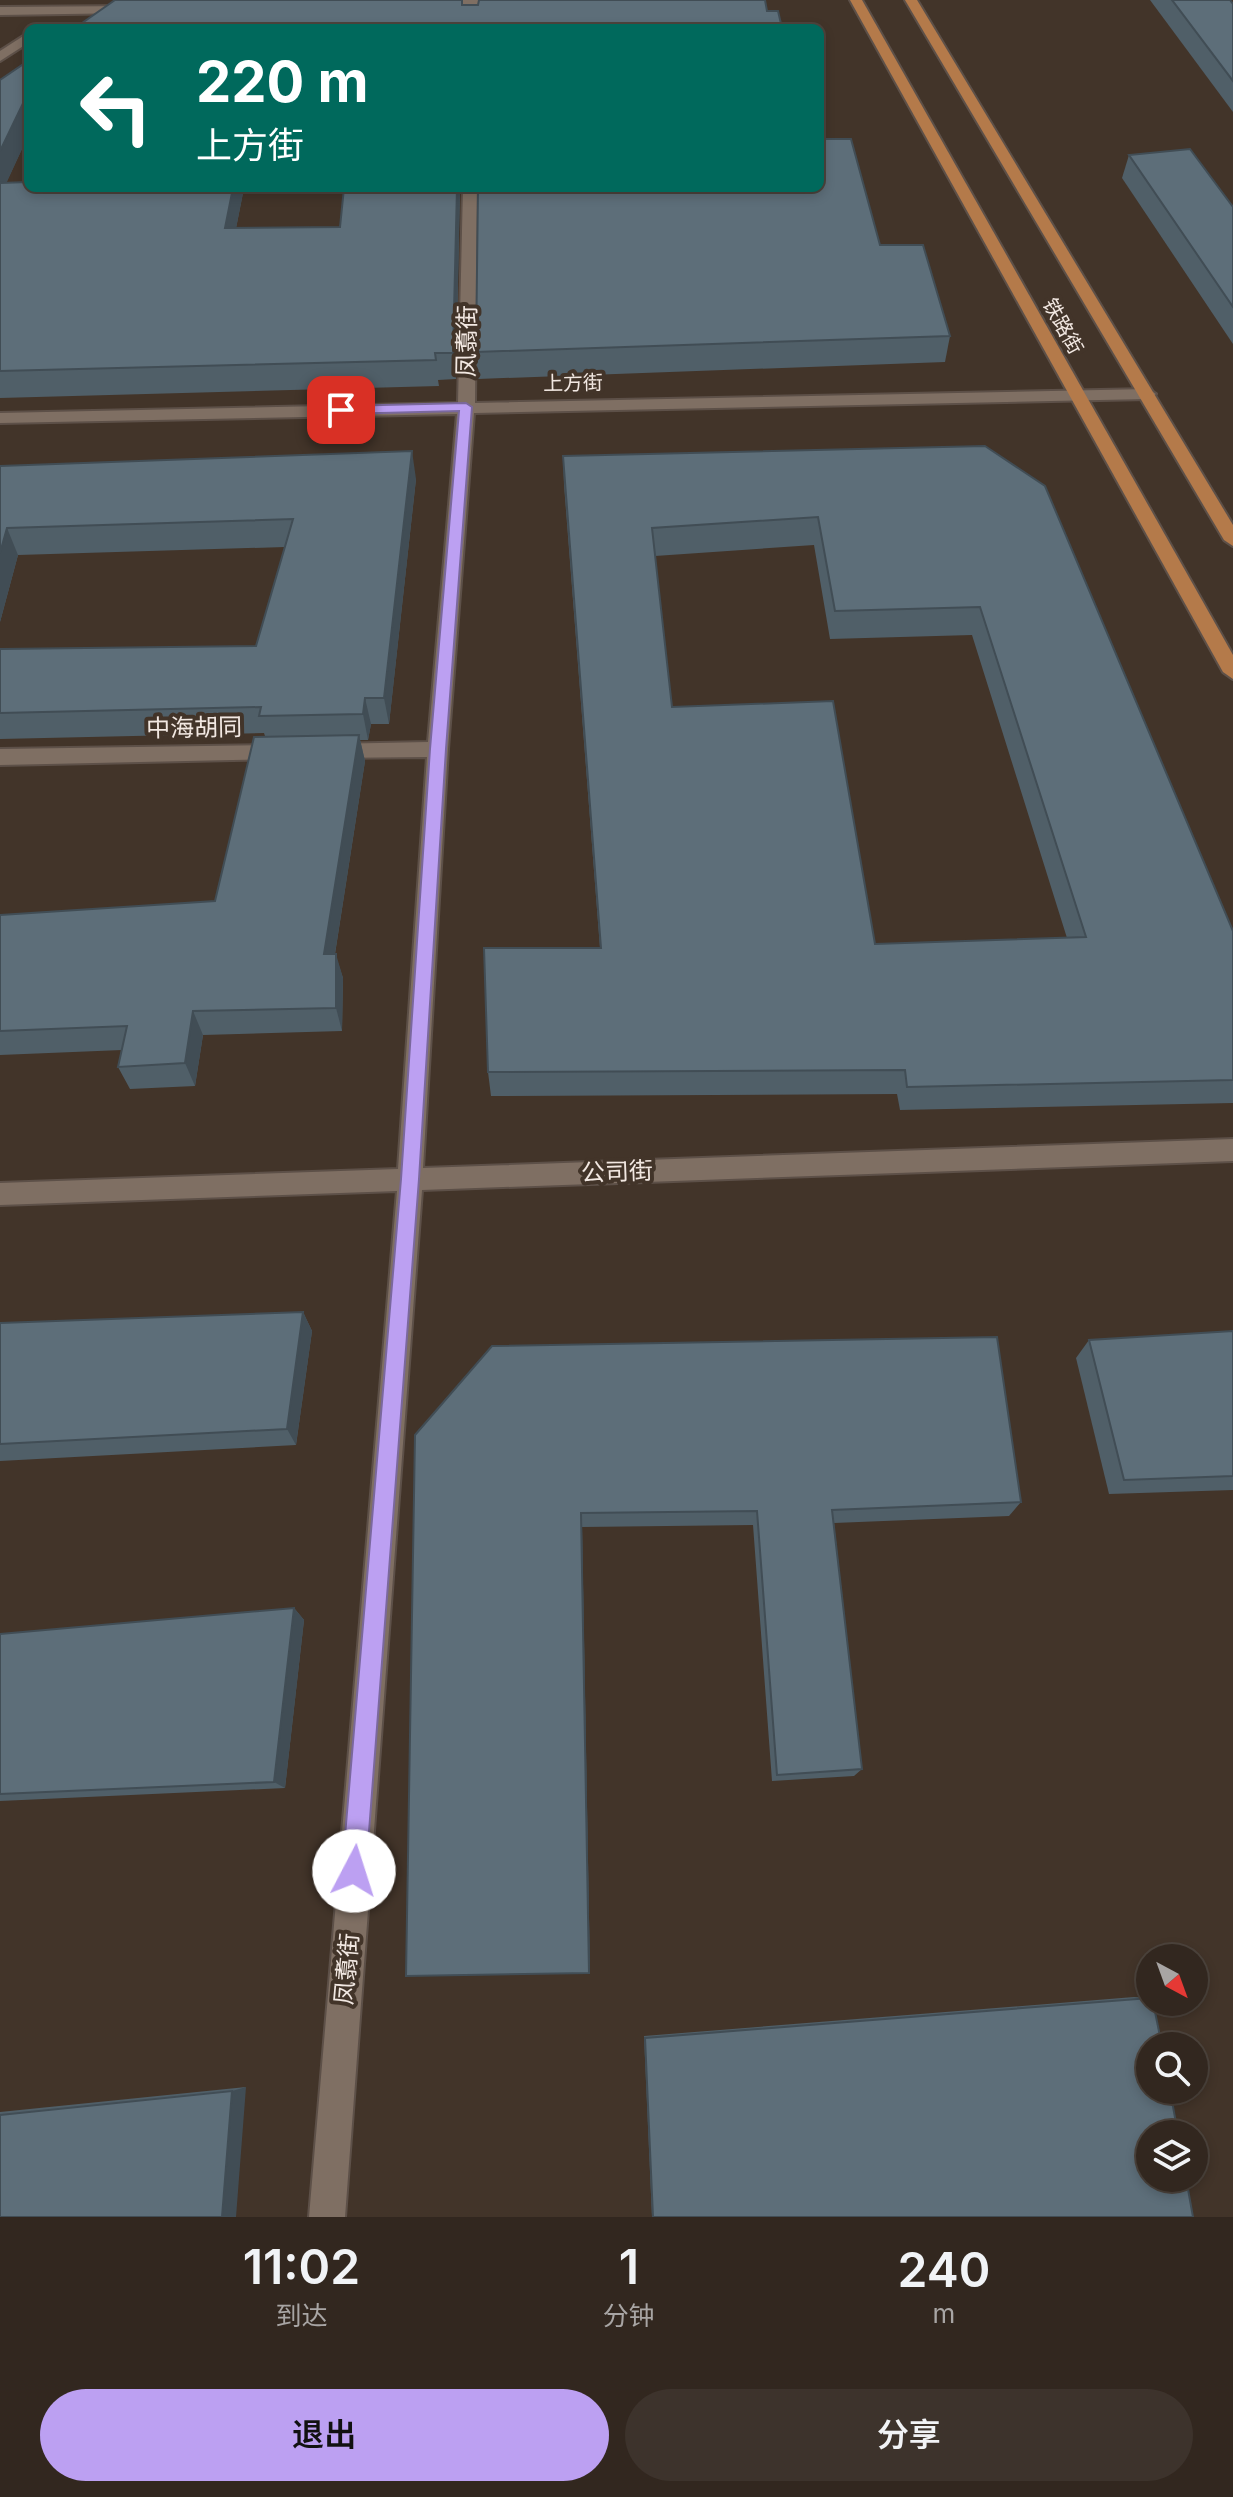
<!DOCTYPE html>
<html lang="zh">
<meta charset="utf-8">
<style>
body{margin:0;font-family:Inter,"Noto Sans SC",sans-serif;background:#3d332c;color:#f1f3f6;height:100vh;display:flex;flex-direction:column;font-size:30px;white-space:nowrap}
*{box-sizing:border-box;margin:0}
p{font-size:26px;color:#a8a5a4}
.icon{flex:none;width:44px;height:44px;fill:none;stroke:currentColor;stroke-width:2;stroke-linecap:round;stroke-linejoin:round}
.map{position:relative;height:2217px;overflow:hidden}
.panel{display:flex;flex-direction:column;background:#32271f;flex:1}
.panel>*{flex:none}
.top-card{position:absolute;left:24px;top:24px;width:800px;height:168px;border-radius:12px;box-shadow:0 4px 12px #0003,0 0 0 2px #4d443d;background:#00695c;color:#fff;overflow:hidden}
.needle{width:52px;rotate:139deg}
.buttons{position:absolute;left:1136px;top:1944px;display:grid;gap:16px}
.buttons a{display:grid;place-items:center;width:72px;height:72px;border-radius:50%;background:#32271f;box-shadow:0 4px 12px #0003,0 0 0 2px #4d443d;font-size:40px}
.pin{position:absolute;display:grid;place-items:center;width:68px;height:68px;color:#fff;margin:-34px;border-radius:16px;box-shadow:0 4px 12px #0006}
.me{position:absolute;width:88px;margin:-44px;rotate:5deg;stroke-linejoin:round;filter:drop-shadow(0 0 6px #0008)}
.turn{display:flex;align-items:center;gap:28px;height:168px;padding:0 40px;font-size:36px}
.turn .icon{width:104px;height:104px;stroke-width:2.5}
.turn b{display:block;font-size:56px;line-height:68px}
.eta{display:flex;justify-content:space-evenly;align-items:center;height:136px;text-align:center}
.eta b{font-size:48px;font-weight:600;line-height:56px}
.button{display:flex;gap:16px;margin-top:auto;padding:16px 40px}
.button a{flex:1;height:92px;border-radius:48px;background:#bca0f2;color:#111;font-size:32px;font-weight:600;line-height:92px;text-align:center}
.button a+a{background:#3d332c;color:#f1f3f6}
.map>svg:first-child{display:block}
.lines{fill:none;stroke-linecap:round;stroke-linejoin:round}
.minor-casing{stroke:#5d5048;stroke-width:4}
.major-casing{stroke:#5d5048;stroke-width:4}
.minor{fill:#7f6f63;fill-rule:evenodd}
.major{fill:#b47a4a;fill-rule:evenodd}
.wall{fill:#505f68;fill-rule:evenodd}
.shaded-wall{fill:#414d55}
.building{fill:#5d6e79;stroke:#414d55;stroke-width:2;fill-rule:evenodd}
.route{fill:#bca0f2;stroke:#7a689d;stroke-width:2}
.labels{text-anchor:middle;stroke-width:8;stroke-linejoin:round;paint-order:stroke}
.far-street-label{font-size:20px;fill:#f2e8e2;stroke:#423429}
.street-label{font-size:24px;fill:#f2e8e2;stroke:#423429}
</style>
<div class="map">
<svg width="1233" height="2217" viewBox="0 0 1233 2217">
<rect width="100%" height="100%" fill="#423429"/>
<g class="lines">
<g class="minor-casing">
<g id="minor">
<path d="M 429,0 L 517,0 L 519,2 L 512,6 L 424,7 L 424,1 Z"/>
<path d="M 137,6 L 139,9 L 132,13 L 0,15 L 0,7 Z"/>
<path d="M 28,33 L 28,43 L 0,61 L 0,51 Z"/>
<path d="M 463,188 L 477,188 L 475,403 L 1148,389 L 1156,394 L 1148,399 L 474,413 L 448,749 L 423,1168 L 1233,1139 L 1233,1161 L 422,1190 L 345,2217 L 309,2217 L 397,1191 L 0,1205 L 0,1183 L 398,1169 L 427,757 L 330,758 L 320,751 L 330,744 L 428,742 L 457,414 L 0,423 L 0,413 L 458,403 Z"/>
<path d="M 282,745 L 292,752 L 282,759 L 0,765 L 0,749 Z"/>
</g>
</g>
<g class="major-casing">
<g id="major">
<path d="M 850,0 L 862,0 L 1233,655 L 1233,679 L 1223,672 Z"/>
<path d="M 905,0 L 917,0 L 1233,525 L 1233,546 L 1224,540 Z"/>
</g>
</g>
<use href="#minor" class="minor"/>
<use href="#major" class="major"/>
</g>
<g class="wall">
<path d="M 1150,0 L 1230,0 L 1233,4 L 1233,112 Z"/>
<path d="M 28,61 L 28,136 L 6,183 L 28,188 L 244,188 L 236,228 L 340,227 L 344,188 L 460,188 L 456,379 L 438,380 L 439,386 L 0,398 L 0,80 Z"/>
<path d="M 1129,155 L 1233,207 L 1233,344 L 1122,178 Z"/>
<path d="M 880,245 L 950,336 L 945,362 L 478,379 L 476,352 Z"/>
<path d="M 985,446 L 1233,931 L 1233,1103 L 900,1110 L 897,1094 L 491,1096 L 488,1072 L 600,948 L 564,485 L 563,456 ZM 814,545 L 830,639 L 972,635 L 1067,938 L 875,944 L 672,707 L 655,556 Z"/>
<path d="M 0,466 L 416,479 L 389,724 L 371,724 L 368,740 L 360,740 L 365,761 L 335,954 L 343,978 L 342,1031 L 203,1035 L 195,1086 L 130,1089 L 118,1067 L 122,1050 L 0,1055 L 0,915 L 215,901 L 265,736 L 264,733 L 0,739 L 0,649 L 256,646 L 285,547 L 18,555 L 0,622 Z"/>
<path d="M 303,1312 L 312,1331 L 296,1445 L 0,1461 L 0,1323 Z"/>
<path d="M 1233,1331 L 1233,1490 L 1109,1494 L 1076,1358 L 1089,1340 Z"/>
<path d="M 415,1435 L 1021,1502 L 1009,1516 L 834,1523 L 862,1769 L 854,1776 L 772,1781 L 753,1525 L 582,1527 L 590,1973 L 406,1976 Z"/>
<path d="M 294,1608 L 304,1620 L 285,1788 L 0,1801 L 0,1634 Z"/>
<path d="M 1134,1997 L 1150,1998 L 1193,2217 L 652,2217 L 644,2036 Z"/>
<path d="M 246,2087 L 0,2217 L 0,2112 Z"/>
</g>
<g class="shaded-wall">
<path d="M 28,93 L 28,136 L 0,197 L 0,151 Z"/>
<path d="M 233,188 L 244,188 L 231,254 L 225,228 Z"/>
<path d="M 457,188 L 460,188 L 456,379 L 453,353 Z"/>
<path d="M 412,451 L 416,479 L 389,724 L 384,698 Z"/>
<path d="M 7,528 L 18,555 L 0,622 L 0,553 Z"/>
<path d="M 365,698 L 371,724 L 368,740 L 363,714 Z"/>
<path d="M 359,735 L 365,761 L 331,979 L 324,954 Z"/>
<path d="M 336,954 L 343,978 L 342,1031 L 336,1008 Z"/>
<path d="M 193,1011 L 203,1035 L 195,1086 L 185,1063 Z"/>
<path d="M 303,1312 L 312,1331 L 296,1445 L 287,1429 Z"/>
<path d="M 581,1513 L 582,1527 L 590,1973 L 589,1973 Z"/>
<path d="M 294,1608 L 304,1620 L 285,1788 L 274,1782 Z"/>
<path d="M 246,2087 L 236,2217 L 222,2217 L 232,2091 Z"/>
</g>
<g class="building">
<path d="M 115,0 L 462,0 L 462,5 L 478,5 L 479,0 L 765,0 L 767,11 L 778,11 L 782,28 L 75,28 Z"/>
<path d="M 1172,0 L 1230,0 L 1233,4 L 1233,81 Z"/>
<path d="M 28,61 L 28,93 L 0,151 L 0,80 Z"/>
<path d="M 820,139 L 851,139 L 880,245 L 923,245 L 950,336 L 476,352 L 478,188 L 820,188 Z"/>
<path d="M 1190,149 L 1233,207 L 1233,307 L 1129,155 Z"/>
<path d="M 28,182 L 28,188 L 233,188 L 225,228 L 340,227 L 344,188 L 457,188 L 453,353 L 435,353 L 436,360 L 0,371 L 0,183 Z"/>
<path d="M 985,446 L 1045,486 L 1233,931 L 1233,1080 L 907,1087 L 905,1070 L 488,1072 L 484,948 L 601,948 L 563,456 ZM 818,517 L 835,611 L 980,607 L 1086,937 L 875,944 L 833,701 L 672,707 L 652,528 Z"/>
<path d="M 412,451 L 384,698 L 365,698 L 363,714 L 259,716 L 261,707 L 0,713 L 0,649 L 256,646 L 293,519 L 7,528 L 0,553 L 0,466 Z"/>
<path d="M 359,735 L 324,954 L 336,954 L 336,1008 L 193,1011 L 185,1063 L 118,1067 L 127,1026 L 0,1031 L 0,915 L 215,901 L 254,737 Z"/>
<path d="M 303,1312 L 287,1429 L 0,1444 L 0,1323 Z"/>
<path d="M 1233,1331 L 1233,1476 L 1124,1480 L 1089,1340 Z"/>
<path d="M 997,1337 L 1021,1502 L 832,1510 L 862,1769 L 777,1775 L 757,1511 L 581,1513 L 589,1973 L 406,1976 L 415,1435 L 492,1346 Z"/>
<path d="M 294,1608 L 274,1782 L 0,1794 L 0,1634 Z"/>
<path d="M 1150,1998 L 1150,2002 L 1153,2002 L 1162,2046 L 1150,2046 L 1150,2090 L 1170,2090 L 1178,2134 L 1150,2134 L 1150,2178 L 1186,2178 L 1193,2217 L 653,2217 L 645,2038 Z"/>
<path d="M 232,2091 L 222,2217 L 0,2217 L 0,2115 Z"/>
</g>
<path class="route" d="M 466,403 L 472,407 L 446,749 L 419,1179 L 366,1871 L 363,1880 L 354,1883 L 346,1880 L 342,1871 L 401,1179 L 430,749 L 459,411 L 341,414 L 335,410 L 341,406 Z"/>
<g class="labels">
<g class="far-street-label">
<text transform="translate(1063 326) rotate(61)" y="7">铁路街</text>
<text transform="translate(573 383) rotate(-1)" y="7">上方街</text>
</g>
<g class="street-label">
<text transform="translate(467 341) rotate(-89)" y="8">凤翥街</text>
<text transform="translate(194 728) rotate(-1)" y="8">中海胡同</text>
<text transform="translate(617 1172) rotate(-2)" y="8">公司街</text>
<text transform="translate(347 1969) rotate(-85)" y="8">凤翥街</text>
</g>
</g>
</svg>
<div class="buttons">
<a><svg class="needle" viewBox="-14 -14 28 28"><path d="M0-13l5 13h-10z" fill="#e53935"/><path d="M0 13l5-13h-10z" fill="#a8a5a4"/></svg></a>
<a><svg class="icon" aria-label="search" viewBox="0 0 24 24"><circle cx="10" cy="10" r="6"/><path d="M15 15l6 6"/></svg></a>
<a><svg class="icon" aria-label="layers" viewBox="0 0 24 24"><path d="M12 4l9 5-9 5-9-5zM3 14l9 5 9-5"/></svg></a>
</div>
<div class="pin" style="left:341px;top:410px;background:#d93025"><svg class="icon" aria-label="arrive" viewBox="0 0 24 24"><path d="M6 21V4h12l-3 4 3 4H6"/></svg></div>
<svg class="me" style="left:354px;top:1871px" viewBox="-20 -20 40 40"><circle r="19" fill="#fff"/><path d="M0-13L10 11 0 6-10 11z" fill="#bca0f2"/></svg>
<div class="top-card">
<div class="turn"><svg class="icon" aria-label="left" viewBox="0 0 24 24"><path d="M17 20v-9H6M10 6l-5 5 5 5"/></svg><div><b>220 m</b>上方街</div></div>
</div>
</div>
<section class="panel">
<div class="eta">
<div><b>11:02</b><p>到达</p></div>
<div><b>1</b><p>分钟</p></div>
<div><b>240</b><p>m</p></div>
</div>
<div class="button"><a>退出</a><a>分享</a></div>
</section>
